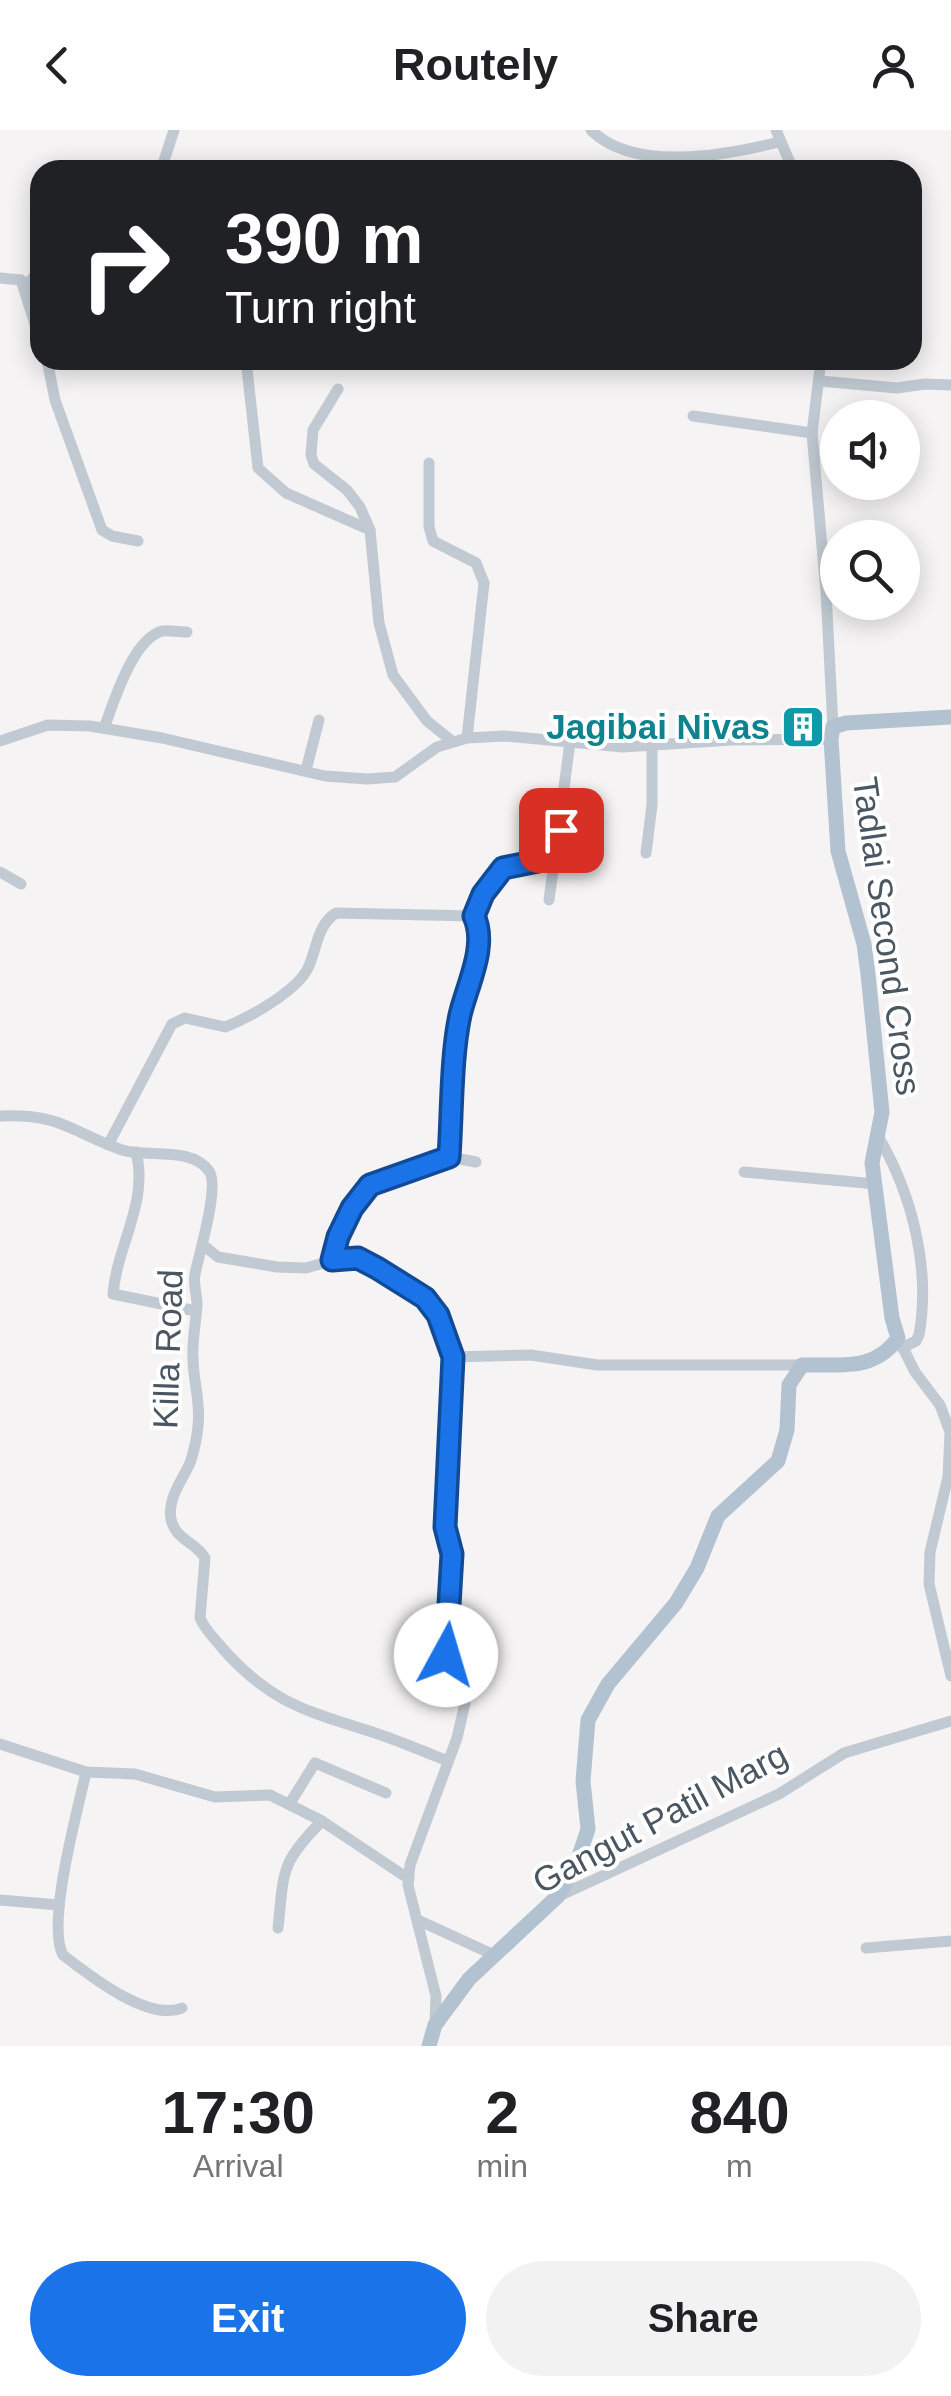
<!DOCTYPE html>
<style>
body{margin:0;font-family:Helvetica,sans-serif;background:#f2f2f2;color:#202124;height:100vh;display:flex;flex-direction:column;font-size:38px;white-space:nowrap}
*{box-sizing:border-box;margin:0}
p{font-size:32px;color:#757577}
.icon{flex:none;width:55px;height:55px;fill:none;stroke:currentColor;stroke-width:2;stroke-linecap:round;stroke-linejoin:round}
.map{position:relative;height:1916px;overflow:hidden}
.sheet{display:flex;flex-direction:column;background:#fff;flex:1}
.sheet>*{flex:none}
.hud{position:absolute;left:30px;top:30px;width:892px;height:210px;border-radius:30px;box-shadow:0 5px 25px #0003;background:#202124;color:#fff;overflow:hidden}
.buttons{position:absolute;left:820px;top:270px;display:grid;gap:20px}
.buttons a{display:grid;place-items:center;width:100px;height:100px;border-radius:50%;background:#fff;box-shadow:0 5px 25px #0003;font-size:50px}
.pin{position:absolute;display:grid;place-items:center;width:85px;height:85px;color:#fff;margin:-42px;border-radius:20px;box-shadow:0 5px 15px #0006}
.me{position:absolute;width:110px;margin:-55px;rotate:6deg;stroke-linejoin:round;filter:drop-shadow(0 0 8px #0008)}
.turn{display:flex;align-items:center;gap:35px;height:210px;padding:0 30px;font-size:45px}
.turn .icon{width:130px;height:130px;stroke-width:2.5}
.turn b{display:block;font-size:70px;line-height:85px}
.eta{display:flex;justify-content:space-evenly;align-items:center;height:170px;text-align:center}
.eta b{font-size:60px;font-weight:700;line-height:70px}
.primary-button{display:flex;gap:20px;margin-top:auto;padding:20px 30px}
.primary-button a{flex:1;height:115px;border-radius:60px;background:#1a73e8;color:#fff;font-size:40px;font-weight:700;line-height:115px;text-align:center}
.primary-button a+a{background:#f2f2f2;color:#202124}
header{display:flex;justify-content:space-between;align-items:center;height:130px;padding:0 30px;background:#fff;font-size:45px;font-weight:700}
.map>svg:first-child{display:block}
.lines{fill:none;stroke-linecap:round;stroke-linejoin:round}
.minor{stroke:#c1cad2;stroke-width:11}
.major{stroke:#b3c2d1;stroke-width:15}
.route-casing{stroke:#114b97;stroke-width:25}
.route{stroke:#1a73e8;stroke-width:18}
.labels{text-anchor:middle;stroke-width:8;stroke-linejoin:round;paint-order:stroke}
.culture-label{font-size:35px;font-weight:bold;fill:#0d838f;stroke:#fff;text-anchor:end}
.street-label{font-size:35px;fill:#4a5661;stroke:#fff}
</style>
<header><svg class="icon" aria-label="back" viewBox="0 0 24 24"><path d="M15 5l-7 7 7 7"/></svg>Routely<svg class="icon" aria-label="person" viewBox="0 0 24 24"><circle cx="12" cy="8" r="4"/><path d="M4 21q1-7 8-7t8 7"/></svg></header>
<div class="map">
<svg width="951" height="1916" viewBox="0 0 951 1916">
<rect width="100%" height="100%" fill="#f5f3f3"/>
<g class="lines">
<g class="minor">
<path d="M 591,0 C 634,43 726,25 779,12"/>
<path d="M 776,0 L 793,40"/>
<path d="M 161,40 L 174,0"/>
<path d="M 0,148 L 21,150 L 40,210"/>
<path d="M 24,158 L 40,140"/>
<path d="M 47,230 L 55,270 L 102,400 L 112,406 L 138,411"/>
<path d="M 246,230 L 258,338 L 286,363 L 370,400"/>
<path d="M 821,230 L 812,303 L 826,462 L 833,597"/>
<path d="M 820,251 L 897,258 L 925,254 L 951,255"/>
<path d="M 338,259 L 313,300 L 311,325 L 314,334 L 347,360 L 360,377 L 370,400 L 379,493 L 393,545 L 427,591 L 452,611"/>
<path d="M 693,286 L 812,303"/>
<path d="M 429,333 L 429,397 L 433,411 L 476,433 L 484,453 L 467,608"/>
<path d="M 104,598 C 114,572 132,510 162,501 C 169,500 180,502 187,502"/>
<path d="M 0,611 L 48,595 L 90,596 L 162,608 L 325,646 L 367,649 L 395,647 L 437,617 L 467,608 L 505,606 L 623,617 L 732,610 L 831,609"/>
<path d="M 306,640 L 319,590"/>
<path d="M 646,723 L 652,675 L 652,617"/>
<path d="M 0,742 L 21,754"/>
<path d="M 549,770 L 556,718"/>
<path d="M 0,986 C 61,983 71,1002 122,1020 C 147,1028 191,1016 209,1041 C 220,1056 199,1124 195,1144 C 193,1155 197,1164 197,1175 C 196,1192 192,1210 193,1228 C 193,1251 201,1272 198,1296 C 197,1308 194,1321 190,1333 C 182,1351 167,1369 171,1389 C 175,1410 196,1412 205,1428 L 200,1488 C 205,1500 215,1509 223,1519 C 273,1575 308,1581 375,1603 C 400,1611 424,1622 448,1631"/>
<path d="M 878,1006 C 912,1064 931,1138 919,1205 L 916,1211 L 902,1218"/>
<path d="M 108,1015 L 172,894 L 185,888 L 225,897 C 249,888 297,861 308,838 C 317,819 317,795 336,783 L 474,786"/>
<path d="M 136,1022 C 149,1072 117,1115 113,1164 L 196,1181"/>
<path d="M 449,1027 C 452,982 451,928 460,885 C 467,855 488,816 474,786 L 483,764 L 503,738 L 538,731 L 556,718 L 570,612"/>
<path d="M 744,1042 L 876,1054"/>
<path d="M 203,1115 L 218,1127 L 277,1137 L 306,1138 L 341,1128 L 357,1128 L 425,1168 L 438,1185 L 453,1227 L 445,1397 L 452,1424 L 446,1525 L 461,1556 L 465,1573 L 457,1608 L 410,1735 L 408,1755 L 436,1866 L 435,1893"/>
<path d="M 332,1130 L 338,1107 L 353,1079 L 369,1055 L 444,1026 L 476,1032"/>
<path d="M 898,1208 L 915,1242 L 940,1275 L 950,1302 L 948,1347 L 930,1422 L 929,1454 L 951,1546"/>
<path d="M 453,1227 L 531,1225 L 597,1235 L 802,1235"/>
<path d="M 0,1614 L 86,1642 L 135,1644 L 215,1667 L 270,1665 L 322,1691 L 409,1749"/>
<path d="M 86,1642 C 78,1680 46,1793 63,1825 C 89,1845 148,1892 182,1878"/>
<path d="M 290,1673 L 315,1633 L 386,1663"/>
<path d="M 559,1766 L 779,1664 L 844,1623 L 951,1591"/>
<path d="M 0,1770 L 59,1775"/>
<path d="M 420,1791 L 494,1825"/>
<path d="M 278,1798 C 284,1741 280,1733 322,1691"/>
<path d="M 866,1818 L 951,1811"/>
</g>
<path class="major" d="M 429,1916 L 435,1895 L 469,1849 L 558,1766 L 576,1735 L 588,1699 L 583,1651 L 588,1590 L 608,1554 L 676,1473 L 697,1438 L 718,1386 L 778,1331 L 787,1300 L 789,1255 L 802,1235 C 840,1234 874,1242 898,1208 L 892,1188 L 872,1033 L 882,982 L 868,844 L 864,814 L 838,721 L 831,609 L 833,597 L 846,593 L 951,587"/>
</g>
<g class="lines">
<g class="route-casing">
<path id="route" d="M 446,1525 L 452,1424 L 445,1397 L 453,1227 L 438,1185 L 425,1168 L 377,1138 L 358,1128 L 332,1130 L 338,1107 L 352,1078 L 370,1055 L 449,1027 C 452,983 451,927 460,885 C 467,855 488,816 474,786 L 483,764 L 503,738 L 538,731 L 556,718 L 561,700"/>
</g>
<use href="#route" class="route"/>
</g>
<defs>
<g id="building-square" transform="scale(2.25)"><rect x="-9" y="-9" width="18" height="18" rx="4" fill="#0f9aa8" stroke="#fff"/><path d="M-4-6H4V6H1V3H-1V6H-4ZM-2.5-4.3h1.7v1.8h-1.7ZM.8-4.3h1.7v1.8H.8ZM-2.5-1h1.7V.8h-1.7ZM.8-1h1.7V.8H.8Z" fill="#fff"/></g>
</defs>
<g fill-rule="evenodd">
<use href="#building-square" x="803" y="597"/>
</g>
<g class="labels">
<g class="culture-label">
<text x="770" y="609">Jagibai Nivas</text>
</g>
<g class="street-label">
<text transform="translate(887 806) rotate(82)" y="12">Tadlai Second Cross</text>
<text transform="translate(168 1219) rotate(-88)" y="12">Killa Road</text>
<text transform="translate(660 1688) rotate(-28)" y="12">Gangut Patil Marg</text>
</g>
</g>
</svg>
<div class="buttons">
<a><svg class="icon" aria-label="sound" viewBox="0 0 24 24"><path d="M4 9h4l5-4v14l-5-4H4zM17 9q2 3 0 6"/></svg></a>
<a><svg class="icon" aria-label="search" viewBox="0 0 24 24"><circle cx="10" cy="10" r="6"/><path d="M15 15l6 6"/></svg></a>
</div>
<div class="pin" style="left:561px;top:700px;background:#d93025"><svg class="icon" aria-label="arrive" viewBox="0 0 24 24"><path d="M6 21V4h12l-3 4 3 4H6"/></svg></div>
<svg class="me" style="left:446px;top:1525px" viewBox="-20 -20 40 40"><circle r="19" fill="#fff"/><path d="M0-13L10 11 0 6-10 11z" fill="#1a73e8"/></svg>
<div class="hud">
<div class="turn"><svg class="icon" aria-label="right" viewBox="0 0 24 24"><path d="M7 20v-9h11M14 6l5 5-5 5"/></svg><div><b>390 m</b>Turn right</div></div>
</div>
</div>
<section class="sheet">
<div class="eta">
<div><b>17:30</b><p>Arrival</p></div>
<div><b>2</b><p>min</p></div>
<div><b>840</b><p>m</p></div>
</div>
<div class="primary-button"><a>Exit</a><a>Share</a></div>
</section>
